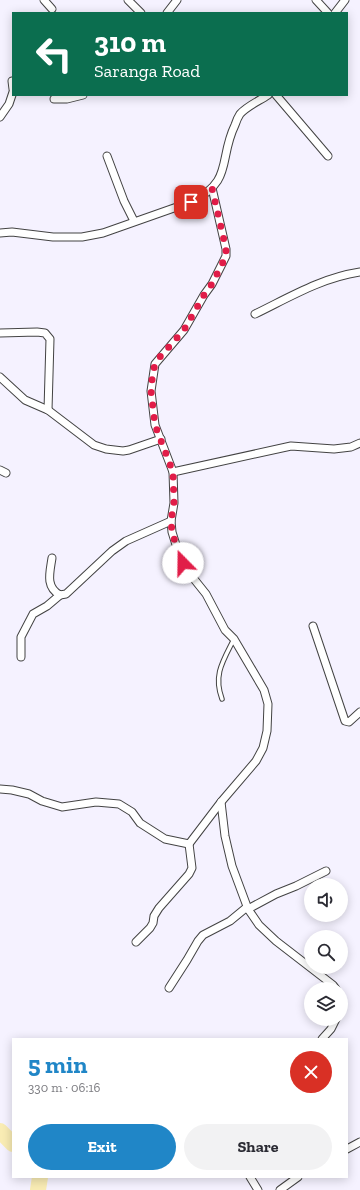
<!DOCTYPE html>
<meta charset="utf-8">
<style>
body{margin:0;font-family:"Zilla Slab",serif;background:#f2f2f3;color:#2b2b33;height:100vh;display:flex;flex-direction:column;font-size:15px;white-space:nowrap}
*{box-sizing:border-box;margin:0}
p{font-size:13px;color:#7c7c81}
.icon{flex:none;width:22px;height:22px;fill:none;stroke:currentColor;stroke-width:2;stroke-linecap:round;stroke-linejoin:round}
.map{position:relative;flex:1;overflow:hidden}
.sheet{position:absolute;left:12px;top:1038px;width:336px;height:140px;display:flex;flex-direction:column;background:#fff;border-radius:0px;box-shadow:0 2px 10px #0003}
.sheet>*{flex:none}
.guide{position:absolute;left:12px;top:12px;width:336px;height:84px;border-radius:0px;box-shadow:0 2px 10px #0003;background:#0b6e4f;color:#fff;overflow:hidden}
.buttons{position:absolute;left:304px;top:878px;display:grid;gap:8px}
.buttons a{display:grid;place-items:center;width:44px;height:44px;border-radius:50%;background:#fff;box-shadow:0 2px 10px #0003;font-size:20px}
.pin{position:absolute;display:grid;place-items:center;width:34px;height:34px;color:#fff;margin:-17px;border-radius:8px;box-shadow:0 2px 6px #0006}
.me{position:absolute;width:44px;margin:-22px;rotate:338deg;stroke-linejoin:round;filter:drop-shadow(0 0 3px #0008)}
.turn{display:flex;align-items:center;gap:14px;height:84px;padding:0 16px;font-size:18px}
.turn .icon{width:52px;height:52px;stroke-width:2.5}
.turn b{display:block;font-size:28px;line-height:34px}
.round{display:grid;place-items:center;flex:none;width:42px;height:42px;border-radius:21px;background:#f2f2f3}
.overview{display:flex;align-items:center;justify-content:space-between;height:68px;padding:0 16px}
h1{font-size:24px;font-weight:800;line-height:30px;color:#2086c7}
.cta{display:flex;gap:8px;margin-top:auto;padding:8px 16px}
.cta a{flex:1;height:46px;border-radius:24px;background:#2086c7;color:#fff;font-size:16px;font-weight:800;line-height:46px;text-align:center}
.cta a+a{background:#f2f2f3;color:#2b2b33}
.map>svg:first-child{display:block}
.lines{fill:none;stroke-linecap:round;stroke-linejoin:round}
.river{stroke:#f9ecb4;stroke-width:16}
.service-casing{stroke:#434343;stroke-width:5.5}
.minor-casing{stroke:#434343;stroke-width:9}
.service{stroke:#fff;stroke-width:3.5}
.minor{stroke:#fff;stroke-width:7}
.route{stroke:#e11d48;stroke-width:7;stroke-dasharray:0 12.6}
</style>
<div class="map">
<svg width="360" height="1190" viewBox="0 0 360 1190">
<rect width="100%" height="100%" fill="#f5f2ff"/>
<g class="lines">
<g class="river">
<path d="M 0,1131 L 13,1144"/>
<path d="M 38,1190 L 40,1177"/>
</g>
<g class="service-casing">
<path id="service" d="M 222,699 C 213,675 223,661 234,639"/>
</g>
<g class="minor-casing">
<g id="minor">
<path d="M 44,0 L 52,9"/>
<path d="M 128,0 L 141,13"/>
<path d="M 316,0 L 328,13"/>
<path d="M 167,13 L 177,0"/>
<path d="M 335,13 L 345,0"/>
<path d="M 12,81 L 13,89"/>
<path d="M 276,95 L 328,156"/>
<path d="M 54,99 L 67,99 L 83,95"/>
<path d="M 0,117 L 9,104 L 13,92"/>
<path d="M 107,156 L 124,201 L 134,221"/>
<path d="M 0,233 L 12,232 L 53,237 L 82,237 L 103,233 L 191,202 C 234,181 218,160 235,125 C 236,122 238,117 240,114 C 247,106 259,101 268,95"/>
<path d="M 255,314 C 290,297 321,278 360,272"/>
<path d="M 0,333 L 37,332 L 45,333 L 50,339 L 48,410"/>
<path d="M 0,377 L 25,400 L 48,410 L 94,445 L 106,449 L 123,451 L 129,450 L 161,439"/>
<path d="M 0,470 L 6,473"/>
<path d="M 173,472 L 291,446 L 334,449 L 351,447 L 360,443"/>
<path d="M 52,558 C 50,572 45,587 60,595 L 66,594 L 112,551 L 126,541 L 171,521"/>
<path d="M 313,626 L 345,721 L 349,722 L 360,712"/>
<path d="M 21,657 L 21,637 L 33,614 L 47,606 L 60,595"/>
<path d="M 0,789 L 12,790 L 29,794 L 42,801 L 62,807 L 96,802 L 119,804 L 132,812 L 140,823 L 165,839 L 189,844 L 221,802 L 256,761 L 263,748 L 267,731 L 268,704 L 264,690 L 234,639 L 225,630 L 206,594 L 194,579 L 183,563 L 177,548 L 172,532 L 171,521 L 174,503 L 173,472 L 155,425 L 151,391 L 155,364 L 184,330 L 204,295 L 212,284 L 226,256 L 226,249 L 212,188"/>
<path d="M 221,802 L 225,836 L 232,866 L 248,909 L 259,925 L 276,941 L 333,985 L 336,989"/>
<path d="M 248,909 L 276,894 L 296,886 L 326,871"/>
<path d="M 136,942 L 150,928 L 153,923 L 154,916 L 159,908 L 189,874 L 192,868 L 189,844"/>
<path d="M 169,988 L 187,960 L 198,941 L 203,935 L 230,921 L 247,907"/>
<path d="M 322,1039 L 331,1029 L 336,1019"/>
<path d="M 347,1149 L 360,1142"/>
<path d="M 250,1177 L 258,1190"/>
<path d="M 280,1190 L 298,1177"/>
</g>
</g>
<use href="#service" class="service"/>
<use href="#minor" class="minor"/>
</g>
<g class="lines">
<path class="route" d="M 183,563 L 177,548 L 172,532 L 171,521 L 174,503 L 173,472 L 155,425 L 151,391 L 153,370 L 159,358 L 184,330 L 204,295 L 212,284 L 226,256 L 226,249 L 212,188 L 204,196 L 191,202"/>
</g>
</svg>
<div class="buttons">
<a><svg class="icon" aria-label="sound" viewBox="0 0 24 24"><path d="M4 9h4l5-4v14l-5-4H4zM17 9q2 3 0 6"/></svg></a>
<a><svg class="icon" aria-label="search" viewBox="0 0 24 24"><circle cx="10" cy="10" r="6"/><path d="M15 15l6 6"/></svg></a>
<a><svg class="icon" aria-label="layers" viewBox="0 0 24 24"><path d="M12 4l9 5-9 5-9-5zM3 14l9 5 9-5"/></svg></a>
</div>
<div class="pin" style="left:191px;top:202px;background:#d93025"><svg class="icon" aria-label="arrive" viewBox="0 0 24 24"><path d="M6 21V4h12l-3 4 3 4H6"/></svg></div>
<svg class="me" style="left:183px;top:563px" viewBox="-20 -20 40 40"><circle r="19" fill="#fff"/><path d="M0-13L10 11 0 6-10 11z" fill="#e11d48"/></svg>
<div class="guide">
<div class="turn"><svg class="icon" aria-label="left" viewBox="0 0 24 24"><path d="M17 20v-9H6M10 6l-5 5 5 5"/></svg><div><b>310 m</b>Saranga Road</div></div>
</div>
<section class="sheet">
<div class="overview"><div><h1>5 min</h1><p>330 m · 06:16</p></div><a class="round" style="background:#d93025;color:#fff"><svg class="icon" aria-label="close" viewBox="0 0 24 24"><path d="M6 6l12 12M18 6L6 18"/></svg></a></div>
<div class="cta"><a>Exit</a><a>Share</a></div>
</section>
</div>
